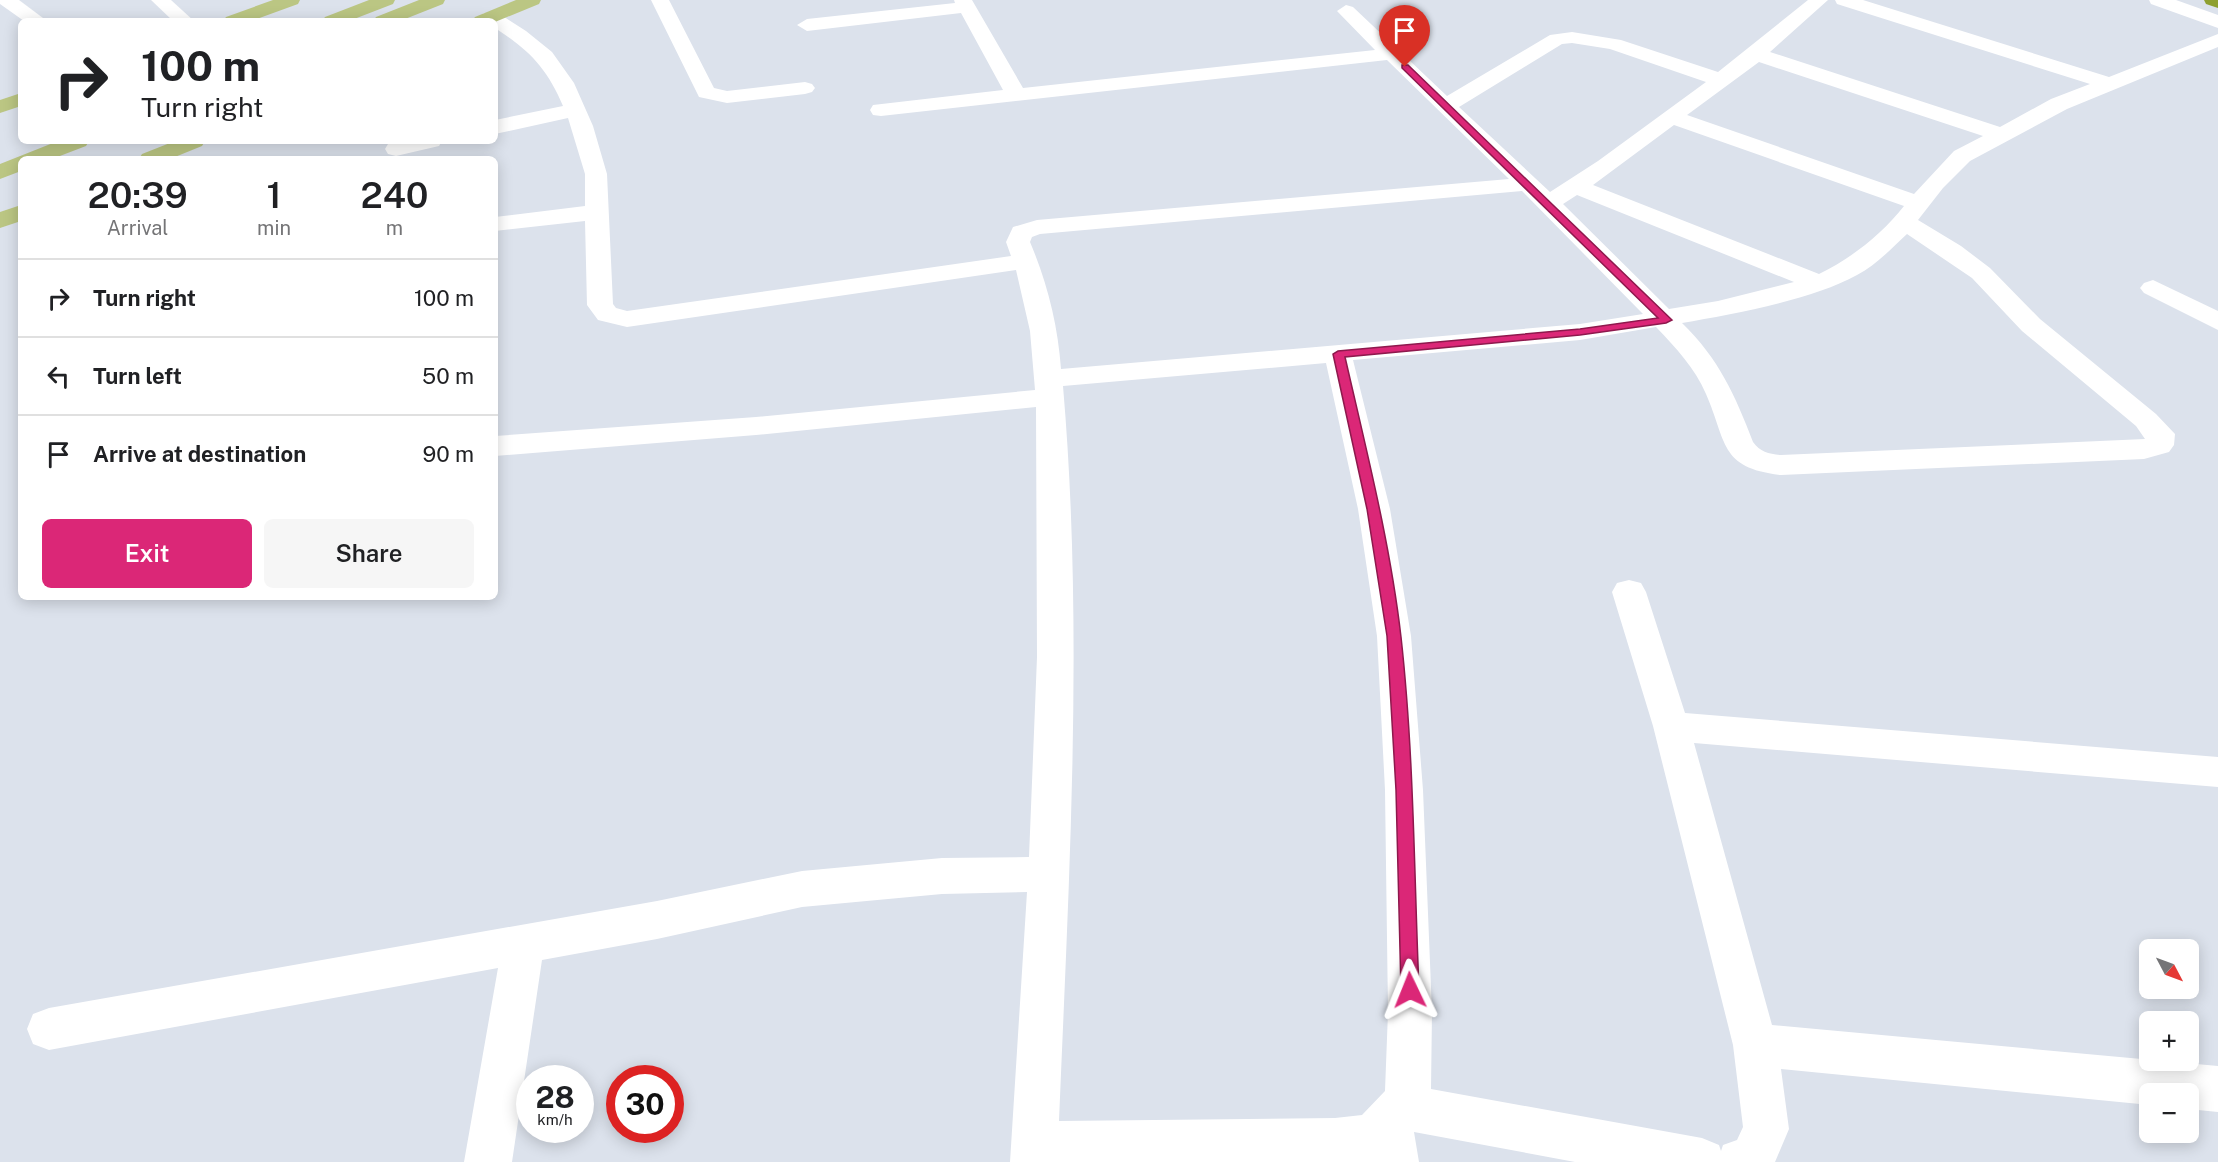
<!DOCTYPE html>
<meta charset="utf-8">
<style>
body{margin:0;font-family:"Public Sans",sans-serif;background:#f6f6f6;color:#202124;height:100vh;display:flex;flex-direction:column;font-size:22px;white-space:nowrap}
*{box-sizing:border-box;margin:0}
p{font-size:20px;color:#757577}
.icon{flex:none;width:33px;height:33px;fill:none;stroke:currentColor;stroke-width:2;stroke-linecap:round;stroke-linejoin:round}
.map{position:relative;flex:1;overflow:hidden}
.panel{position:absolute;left:18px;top:156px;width:480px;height:444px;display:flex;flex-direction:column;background:#fff;border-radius:9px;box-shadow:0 3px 15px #0003}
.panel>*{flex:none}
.banner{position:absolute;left:18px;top:18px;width:480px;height:126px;border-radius:9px;box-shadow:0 3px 15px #0003;background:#fff;color:#202124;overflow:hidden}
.needle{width:39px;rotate:131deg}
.fabs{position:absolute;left:2139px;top:939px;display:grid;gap:12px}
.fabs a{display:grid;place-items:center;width:60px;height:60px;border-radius:9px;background:#fff;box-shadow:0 3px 15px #0003;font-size:30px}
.speed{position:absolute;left:516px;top:1065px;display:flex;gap:12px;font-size:30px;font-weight:700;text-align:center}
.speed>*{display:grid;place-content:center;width:78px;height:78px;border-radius:50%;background:#fff;box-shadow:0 3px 15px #0003;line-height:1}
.speed small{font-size:15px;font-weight:400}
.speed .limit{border:9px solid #d22;background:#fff;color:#111}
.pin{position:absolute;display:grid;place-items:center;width:51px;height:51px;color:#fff;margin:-62px -26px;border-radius:50% 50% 50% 0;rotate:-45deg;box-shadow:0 0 6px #0007}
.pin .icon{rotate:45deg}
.me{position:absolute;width:66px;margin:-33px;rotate:358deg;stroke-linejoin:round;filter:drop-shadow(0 0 4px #0008)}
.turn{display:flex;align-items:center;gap:21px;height:126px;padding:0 24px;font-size:27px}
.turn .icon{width:78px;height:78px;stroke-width:2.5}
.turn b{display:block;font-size:42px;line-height:51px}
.eta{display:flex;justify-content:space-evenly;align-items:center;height:102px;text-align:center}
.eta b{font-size:36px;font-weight:600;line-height:42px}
.action{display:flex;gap:12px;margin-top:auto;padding:12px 24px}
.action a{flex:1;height:69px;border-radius:9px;background:#db2777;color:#fff;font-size:24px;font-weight:600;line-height:69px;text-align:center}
.action a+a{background:#f6f6f6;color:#202124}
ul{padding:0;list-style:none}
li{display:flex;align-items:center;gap:18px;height:78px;padding:0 24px;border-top:2px solid #e0e0e0}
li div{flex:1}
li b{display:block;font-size:22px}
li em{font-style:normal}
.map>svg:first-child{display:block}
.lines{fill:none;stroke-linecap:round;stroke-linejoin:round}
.minor{fill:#fff;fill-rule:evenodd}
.major{fill:#bbc683;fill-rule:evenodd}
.highway{fill:#8ea030;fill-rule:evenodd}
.route{fill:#db2777;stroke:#8e194d;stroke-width:1.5}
</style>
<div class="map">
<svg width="2218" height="1162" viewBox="0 0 2218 1162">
<rect width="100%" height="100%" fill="#dce2ec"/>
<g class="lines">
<g class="minor">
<path d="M 0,0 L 19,0 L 47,21 L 24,21 L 0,4 Z"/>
<path d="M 151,0 L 171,0 L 194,21 L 173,21 Z"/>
<path d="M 651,0 L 669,0 L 714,88 L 727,91 L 805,82 L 812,84 L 815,88 L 812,92 L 805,94 L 727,103 L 699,97 Z"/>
<path d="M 954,0 L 972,0 L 1023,88 L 1375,50 L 1337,11 L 1346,5 L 1353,7 L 1447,96 L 1550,35 L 1572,32 L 1621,40 L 1718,72 L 1808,0 L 1828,0 L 1770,52 L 2000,127 L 2051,99 L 2090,84 L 1837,4 L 1835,0 L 1863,0 L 2109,77 L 2218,34 L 2218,47 L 2067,109 L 1970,161 L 1943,188 L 1918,220 L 1961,246 L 1990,268 L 2040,319 L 2156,414 L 2175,434 L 2174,445 L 2169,452 L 2144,459 L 1781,475 C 1719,468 1727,442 1706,394 C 1695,368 1676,348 1656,327 L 1580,340 L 1353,360 L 1390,509 L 1411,636 L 1423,790 L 1432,1012 L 1431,1089 L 1702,1138 L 1719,1145 L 1721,1151 L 1723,1145 L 1737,1140 L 1743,1127 L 1733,1045 L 1653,726 L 1612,592 L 1617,583 L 1629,580 L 1641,583 L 1646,592 L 1685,713 L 2218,757 L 2218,787 L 1694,743 L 1772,1025 L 2218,1066 L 2218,1112 L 2188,1109 L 2188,1094 L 2150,1094 L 2150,1105 L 1781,1069 L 1789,1129 L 1775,1162 L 1575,1162 L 1414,1132 L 1419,1162 L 1010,1162 L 1027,892 L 942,894 L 802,907 L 657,939 L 542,960 L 512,1162 L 464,1162 L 498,968 L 49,1050 L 33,1044 L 27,1029 L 33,1014 L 49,1008 L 657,901 L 802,871 L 942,858 L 1029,857 L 1037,657 L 1036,407 L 756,435 L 495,456 L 495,436 L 756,417 L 1035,390 L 1030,331 L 1016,270 L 627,327 L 598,320 L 587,305 L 585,221 L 495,231 L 495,217 L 585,206 L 585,174 L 568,118 L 495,134 L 495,120 L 563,106 C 547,68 529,50 495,28 L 495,21 L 484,21 L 481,17 L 484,13 L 498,13 L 526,31 L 552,52 L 574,83 L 593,126 L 607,174 L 613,304 L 616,308 L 627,311 L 1011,256 L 1006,242 L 1013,227 L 1037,220 L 1509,179 L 1387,60 L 881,116 L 873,115 L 870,110 L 873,105 L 1003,90 L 961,13 L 807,31 L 797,25 L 807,19 L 955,3 ZM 1572,43 L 1610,49 L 1706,82 L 1598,161 L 1550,192 L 1459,107 L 1562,44 ZM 1759,62 L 1983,136 L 1954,151 L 1914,194 L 1687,115 ZM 1674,125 L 1904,206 C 1882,234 1852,258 1819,274 L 1593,185 ZM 1522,191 L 1643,314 L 1580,324 L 1061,369 C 1058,325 1047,282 1030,242 L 1032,237 L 1040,234 ZM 1577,195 L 1794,282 L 1718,301 L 1669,309 L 1563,204 ZM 1907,234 L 1972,278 L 2022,331 L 2136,426 L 2145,439 L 1781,455 C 1769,454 1760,452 1753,442 C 1735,395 1719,359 1682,323 C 1733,314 1812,300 1857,275 C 1875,266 1892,248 1907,234 ZM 1326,363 L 1358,509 L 1377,636 L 1385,790 L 1388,1012 L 1385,1091 L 1362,1115 L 1335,1118 L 1059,1121 C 1069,877 1084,629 1063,386 Z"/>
<path d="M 2149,0 L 2176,0 L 2218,15 L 2218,28 L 2151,4 Z"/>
<path d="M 402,141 L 442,141 L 439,146 L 396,156 L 388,154 L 385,149 L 388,144 Z"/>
<path d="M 2153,280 L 2218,311 L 2218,330 L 2144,293 L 2140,288 L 2144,283 Z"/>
</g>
<g class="major">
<path d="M 273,0 L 300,0 L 298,4 L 251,21 L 223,21 L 226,17 Z"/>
<path d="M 369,0 L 395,0 L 393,4 L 349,21 L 322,21 L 325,17 Z"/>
<path d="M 419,0 L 445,0 L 443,4 L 400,21 L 373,21 L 376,17 Z"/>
<path d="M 516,0 L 541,0 L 539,4 L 495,22 L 472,21 L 475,17 Z"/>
<path d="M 21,93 L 21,106 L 0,113 L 0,100 Z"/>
<path d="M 58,141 L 89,141 L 86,146 L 52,159 L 21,159 L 21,171 L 0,179 L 0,164 Z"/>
<path d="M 175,141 L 205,141 L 202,146 L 170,159 L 139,159 L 142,154 Z"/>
<path d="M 21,205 L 21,221 L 0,228 L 0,212 Z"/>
</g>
<path class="highway" d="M 2204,0 L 2218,0 L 2218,8 L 2206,4 Z"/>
</g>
<path class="route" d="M 1402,65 L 1408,65 L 1672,320 L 1666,323 L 1580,335 L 1345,357 C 1366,449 1390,542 1401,637 C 1414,754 1414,873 1419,990 L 1416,996 L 1410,999 L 1403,996 L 1401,990 L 1396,790 L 1387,636 L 1367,509 L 1333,354 L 1338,351 L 1580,329 L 1658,318 L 1402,68 Z"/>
</svg>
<div class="fabs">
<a><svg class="needle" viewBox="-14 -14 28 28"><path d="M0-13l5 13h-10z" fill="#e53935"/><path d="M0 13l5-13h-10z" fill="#757577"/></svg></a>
<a>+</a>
<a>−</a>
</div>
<div class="speed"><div>28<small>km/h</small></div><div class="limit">30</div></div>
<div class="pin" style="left:1405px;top:67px;background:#d93025"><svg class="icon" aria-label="arrive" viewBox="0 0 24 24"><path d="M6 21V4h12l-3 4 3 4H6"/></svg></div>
<svg class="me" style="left:1410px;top:990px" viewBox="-20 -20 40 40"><path d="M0-17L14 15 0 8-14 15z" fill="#db2777" stroke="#fff" stroke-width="4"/></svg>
<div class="banner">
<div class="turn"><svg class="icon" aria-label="right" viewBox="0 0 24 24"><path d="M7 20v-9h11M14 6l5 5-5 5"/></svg><div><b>100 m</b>Turn right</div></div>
</div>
<section class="panel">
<div class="eta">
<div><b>20:39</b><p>Arrival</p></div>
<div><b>1</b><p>min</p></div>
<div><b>240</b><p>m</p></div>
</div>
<ul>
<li><svg class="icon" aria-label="right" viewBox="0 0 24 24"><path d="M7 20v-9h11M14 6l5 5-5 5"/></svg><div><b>Turn right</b></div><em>100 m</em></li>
<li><svg class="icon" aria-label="left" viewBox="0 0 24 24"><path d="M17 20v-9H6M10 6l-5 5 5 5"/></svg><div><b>Turn left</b></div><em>50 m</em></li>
<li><svg class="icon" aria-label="arrive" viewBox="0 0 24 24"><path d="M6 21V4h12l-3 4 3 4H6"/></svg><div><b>Arrive at destination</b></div><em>90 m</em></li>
</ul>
<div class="action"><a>Exit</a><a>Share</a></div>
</section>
</div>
